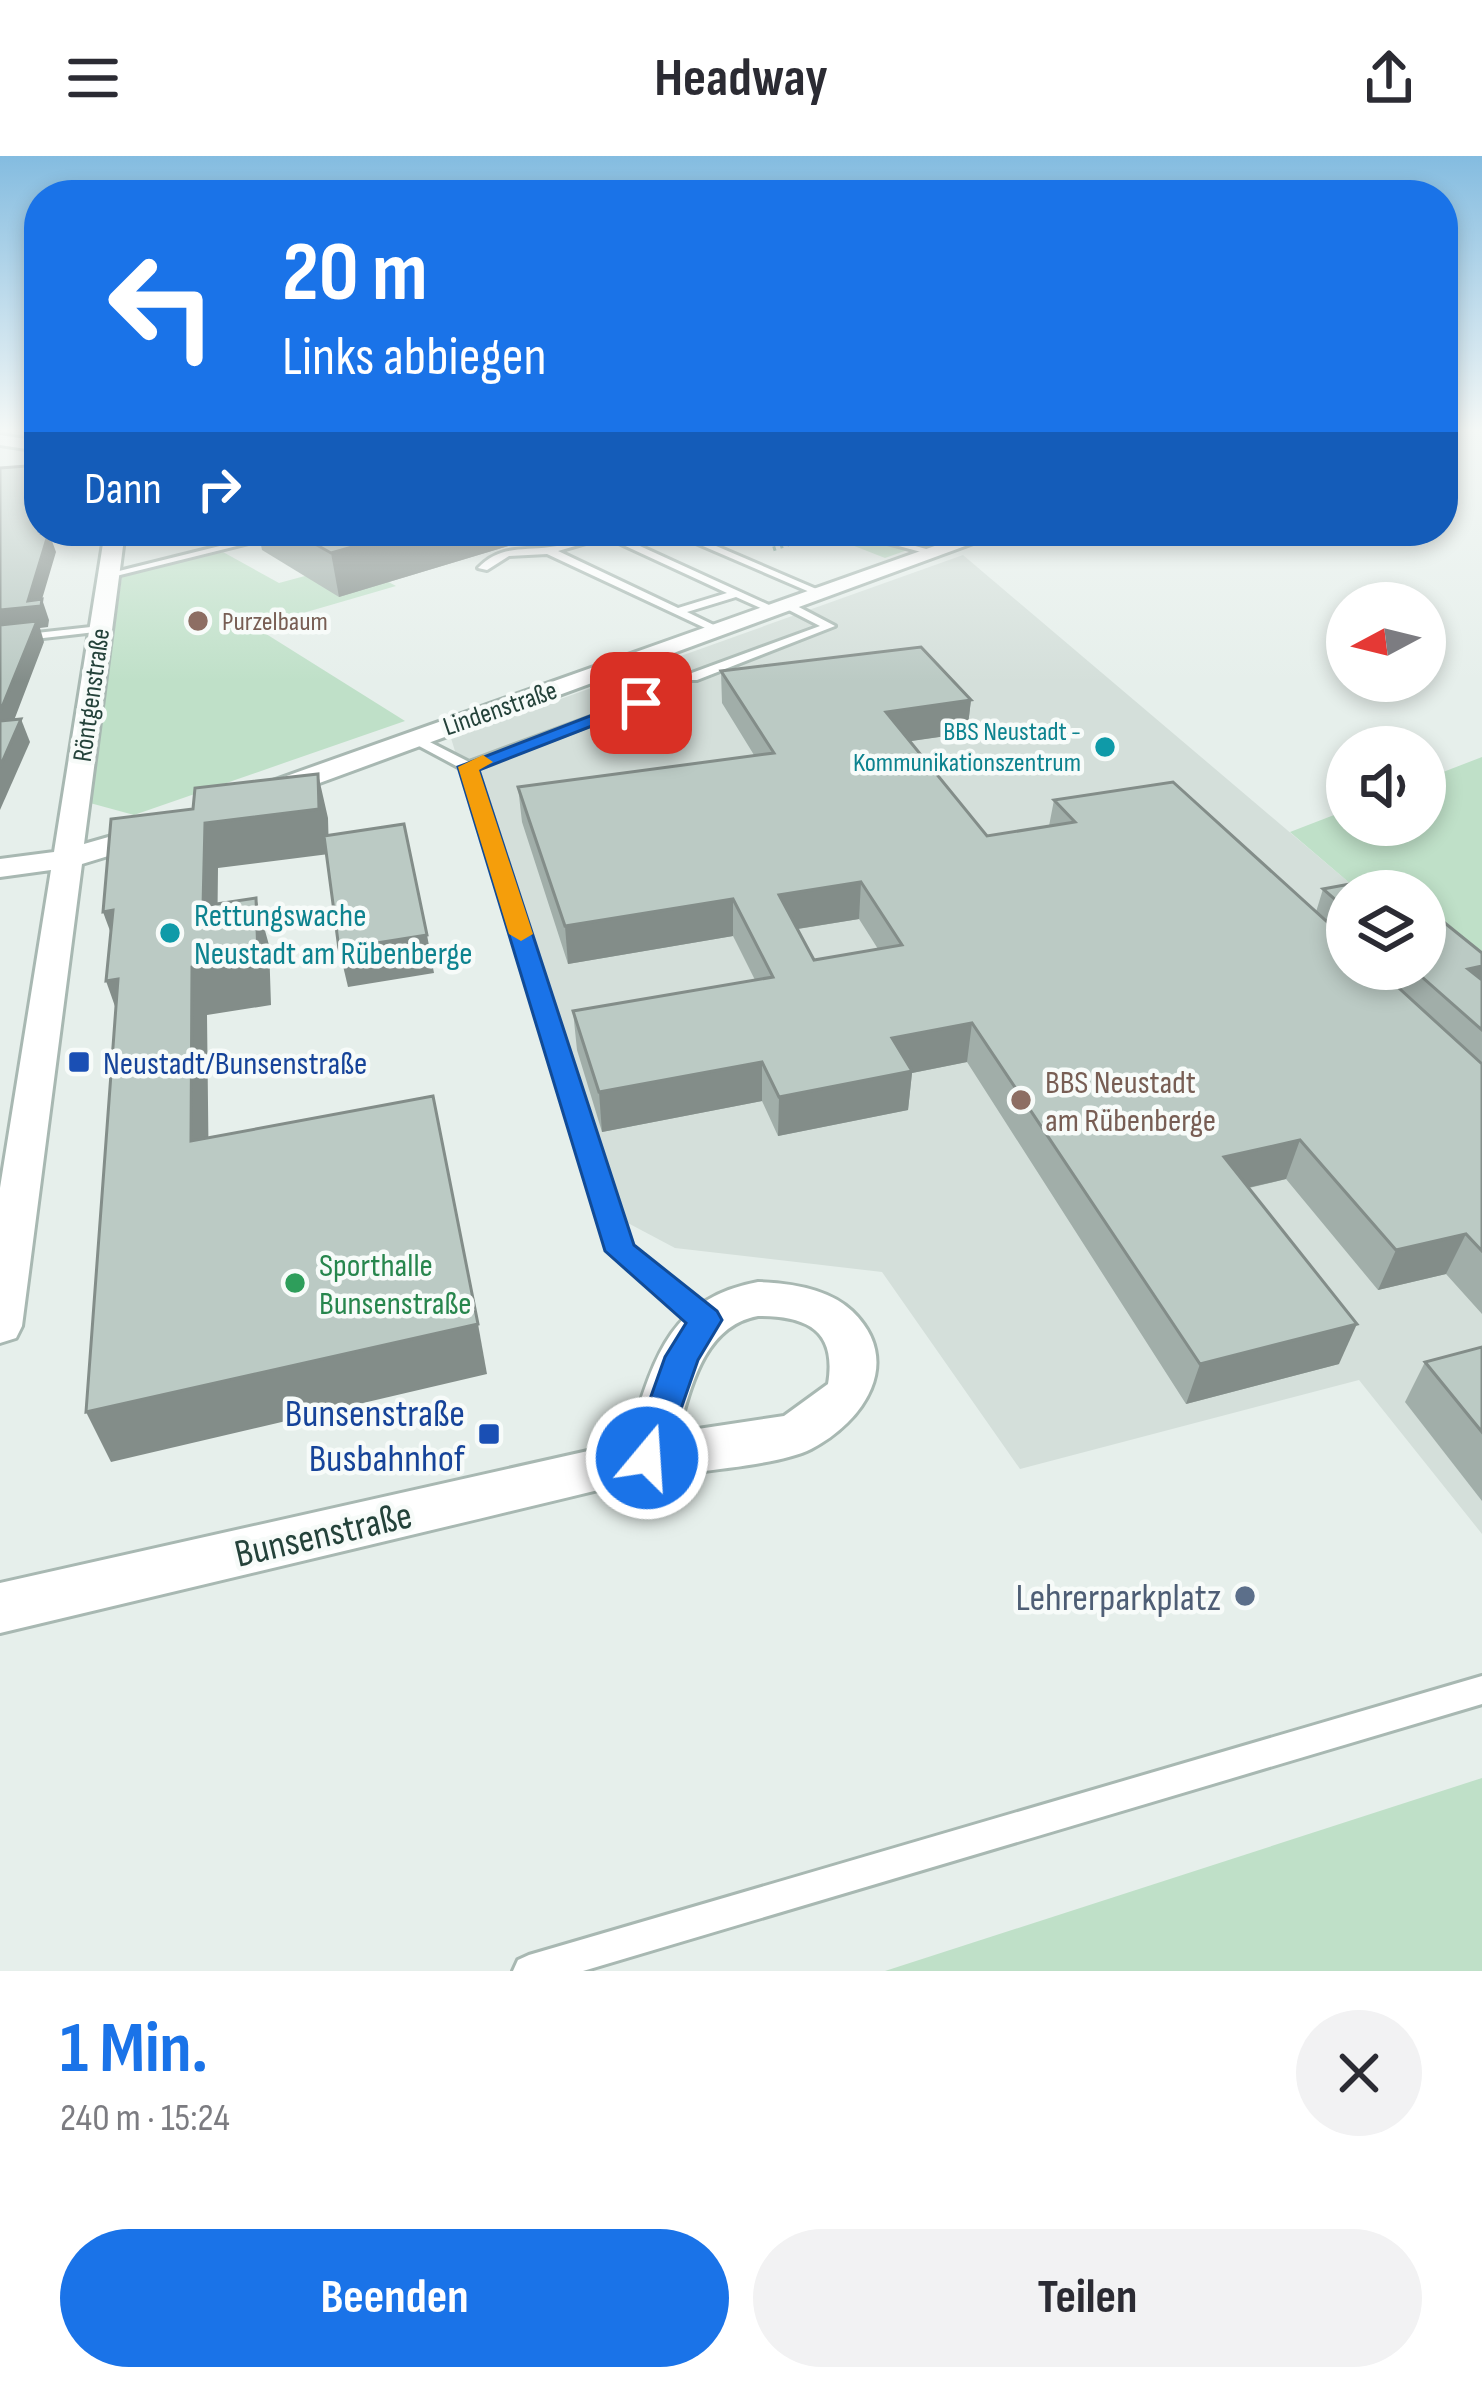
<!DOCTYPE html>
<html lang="de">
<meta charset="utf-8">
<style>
body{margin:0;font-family:"Sofia Sans Condensed",sans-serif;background:#f2f2f3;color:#2b2b33;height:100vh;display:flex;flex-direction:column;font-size:45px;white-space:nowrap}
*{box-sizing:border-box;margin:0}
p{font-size:39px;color:#7c7c81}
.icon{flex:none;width:66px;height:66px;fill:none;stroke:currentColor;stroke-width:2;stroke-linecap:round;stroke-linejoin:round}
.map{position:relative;height:1815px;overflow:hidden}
.drawer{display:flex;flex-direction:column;background:#fff;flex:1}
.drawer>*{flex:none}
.guide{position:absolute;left:24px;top:24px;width:1434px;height:366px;border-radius:48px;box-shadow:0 6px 18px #0003;background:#1a73e8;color:#fff;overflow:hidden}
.needle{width:78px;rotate:263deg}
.tools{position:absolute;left:1326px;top:426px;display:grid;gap:24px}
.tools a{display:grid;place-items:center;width:120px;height:120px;border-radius:50%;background:#fff;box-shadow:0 6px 18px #0003;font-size:60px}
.pin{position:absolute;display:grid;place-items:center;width:102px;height:102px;color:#fff;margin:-51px;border-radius:24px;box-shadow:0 6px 18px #0006}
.me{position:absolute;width:132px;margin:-66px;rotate:18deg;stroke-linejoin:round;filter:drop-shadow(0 0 9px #0008)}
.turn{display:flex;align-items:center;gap:42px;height:252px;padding:0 60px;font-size:54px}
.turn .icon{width:156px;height:156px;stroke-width:2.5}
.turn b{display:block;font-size:84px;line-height:102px}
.then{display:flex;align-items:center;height:114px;padding:0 60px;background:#0003;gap:24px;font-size:45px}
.round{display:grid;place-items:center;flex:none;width:126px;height:126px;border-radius:63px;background:#f2f2f3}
.headline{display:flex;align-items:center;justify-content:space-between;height:204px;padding:0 60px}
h1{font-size:72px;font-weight:700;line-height:90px;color:#1a73e8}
.button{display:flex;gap:24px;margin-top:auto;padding:24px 60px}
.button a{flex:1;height:138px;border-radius:72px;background:#1a73e8;color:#fff;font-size:48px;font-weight:700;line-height:138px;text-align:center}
.button a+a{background:#f2f2f3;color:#2b2b33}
header{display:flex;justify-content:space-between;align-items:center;height:156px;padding:0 60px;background:#fff;font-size:54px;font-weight:700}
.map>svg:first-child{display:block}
.built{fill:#d4dfda}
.green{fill:#bfe0c8}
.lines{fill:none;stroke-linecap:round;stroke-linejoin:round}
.service-casing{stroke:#a8b8b2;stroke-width:6}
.minor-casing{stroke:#a8b8b2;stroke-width:6}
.path{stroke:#86b3a5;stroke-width:4.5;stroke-dasharray:3 4.5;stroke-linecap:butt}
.service{fill:#fff;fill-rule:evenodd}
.minor{fill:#fff;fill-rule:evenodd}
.wall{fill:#a1aea9;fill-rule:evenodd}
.shaded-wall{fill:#838d89}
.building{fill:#bbcac4;stroke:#838d89;stroke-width:3;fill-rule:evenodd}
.route{fill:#1a73e8;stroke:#114b97;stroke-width:3}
.slow{fill:#f59e0b}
.education-dot{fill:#8d6e63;stroke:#f7fbf9;stroke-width:4.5}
.culture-dot{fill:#0f9aa8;stroke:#f7fbf9;stroke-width:4.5}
.transit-dot{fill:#1a4fb4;stroke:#f7fbf9;stroke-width:4.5}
.leisure-dot{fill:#2e9e5b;stroke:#f7fbf9;stroke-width:4.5}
.service-dot{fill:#5c6f8a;stroke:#f7fbf9;stroke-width:4.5}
.labels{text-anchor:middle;stroke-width:9;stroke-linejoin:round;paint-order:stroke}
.far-education-label{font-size:27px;fill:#785e54;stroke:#f7fbf9;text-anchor:start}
.far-street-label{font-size:27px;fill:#24423a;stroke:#f7fbf9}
.far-culture-label{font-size:27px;fill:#0d838f;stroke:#f7fbf9;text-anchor:end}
.culture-label{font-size:33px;fill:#0d838f;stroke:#f7fbf9;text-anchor:start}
.transit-label{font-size:33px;fill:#164399;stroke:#f7fbf9;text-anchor:start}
.education-label{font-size:33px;fill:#785e54;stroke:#f7fbf9;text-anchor:start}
.leisure-label{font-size:33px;fill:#27864d;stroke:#f7fbf9;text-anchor:start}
.near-transit-label{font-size:39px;fill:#164399;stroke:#f7fbf9;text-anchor:end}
.near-street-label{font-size:39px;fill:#24423a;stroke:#f7fbf9}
.near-service-label{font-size:39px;fill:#4e5e75;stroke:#f7fbf9;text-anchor:end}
</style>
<header><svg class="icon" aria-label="menu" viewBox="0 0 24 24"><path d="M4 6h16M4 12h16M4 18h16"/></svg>Headway<svg class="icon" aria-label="share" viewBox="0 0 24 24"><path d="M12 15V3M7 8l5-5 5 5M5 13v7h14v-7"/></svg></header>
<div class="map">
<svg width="1482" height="1815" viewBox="0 0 1482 1815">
<rect width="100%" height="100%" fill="#e6efeb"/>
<path class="built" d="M 963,399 L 1359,735 L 1347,735 L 1347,813 L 1425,813 L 1482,839 L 1482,1378 L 1359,1224 L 1020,1313 L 882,1116 L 675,1092 L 592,1048 L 451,582 Z"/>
<g class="green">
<path d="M 816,375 L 961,375 L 885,402 Z"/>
<path d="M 223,396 L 279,427 L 353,407 L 396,430 L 255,471 L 405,565 L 134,659 L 90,647 L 122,420 Z"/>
<path d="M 1482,601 L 1482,839 L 1425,791 L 1425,735 L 1359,735 L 1290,676 L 1347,654 L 1347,669 L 1425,669 L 1425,623 Z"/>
<path d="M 1482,1622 L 1482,1815 L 885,1815 Z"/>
</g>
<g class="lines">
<g class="service-casing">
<g id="service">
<path d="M 280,375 L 297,375 L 108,422 L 103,419 Z"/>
<path d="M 607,375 L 782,455 L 772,457 L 736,441 L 687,456 L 722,473 L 724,475 L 718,478 L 547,398 L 509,400 L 487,414 L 478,412 C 500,389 522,395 550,391 C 569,389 589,380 607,375 ZM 606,381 L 727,437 L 678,452 L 558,395 Z"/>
<path d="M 668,375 L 681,375 L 828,438 L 819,440 Z"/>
<path d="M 843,375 L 860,375 L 941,397 L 936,400 Z"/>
<path d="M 785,448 L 793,448 L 835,470 L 697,524 L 689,524 L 689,518 L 820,470 L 785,452 Z"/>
<path d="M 100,470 L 104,471 L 104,475 L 0,487 L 0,481 Z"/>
<path d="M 597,514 L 647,547 L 475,613 L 629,1091 L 713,1158 L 716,1164 L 713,1170 L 705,1173 L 697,1170 L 610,1095 L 462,613 L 406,583 L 418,580 L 469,606 L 631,546 L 593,521 L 591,518 Z"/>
<path d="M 1482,1520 L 1482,1548 L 583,1815 L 513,1815 L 518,1804 L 529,1799 Z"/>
</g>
</g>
<g class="minor-casing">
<g id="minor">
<path d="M 0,279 L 39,285 L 39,295 L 0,289 Z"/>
<path d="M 105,375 L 125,375 L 84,688 L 154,668 L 168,677 L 164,683 L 82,708 L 22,1170 L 16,1182 L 0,1187 L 0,1032 L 51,714 L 0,721 L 0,703 L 54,696 Z"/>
<path d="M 977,375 L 1006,375 L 284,640 L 274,642 L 260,634 L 264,628 Z"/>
<path d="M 758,1126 C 790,1127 828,1132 852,1155 C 905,1206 863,1266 811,1293 C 773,1312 678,1315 631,1326 C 421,1377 210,1427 0,1477 L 0,1427 L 628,1286 C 653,1206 667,1143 758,1126 ZM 758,1160 C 807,1160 837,1174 828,1228 L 784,1260 L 678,1276 C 691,1230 704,1170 758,1160 Z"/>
</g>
</g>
<path class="path" d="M 773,393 L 828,375"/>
<use href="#service" class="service"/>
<use href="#minor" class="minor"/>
</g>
<g class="wall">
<path d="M 258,375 L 558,375 L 339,441 L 262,394 Z"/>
<path d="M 721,515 L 971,544 L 967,577 L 910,585 L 987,680 L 1049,670 L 1054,644 L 1316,756 L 1323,733 L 1347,735 L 1347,813 L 1425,813 L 1482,797 L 1482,1158 L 1446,1118 L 1378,1134 L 1286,1023 L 1249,1032 L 1339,1208 L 1186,1248 L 967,906 L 912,917 L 908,954 L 778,980 L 762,945 L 602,976 L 577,894 L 573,855 L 755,824 L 733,780 L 568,808 L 522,666 L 518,631 L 754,599 L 722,547 ZM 859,763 L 878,793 L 814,804 L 798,773 Z"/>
<path d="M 1482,1191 L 1482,1345 L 1405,1246 L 1425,1206 Z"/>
</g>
<g class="shaded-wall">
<path d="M 43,375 L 56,375 L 52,385 L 56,396 L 40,450 L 42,443 L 49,464 L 48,471 L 40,472 L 44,486 L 5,588 L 0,575 L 0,454 L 28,445 Z"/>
<path d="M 409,375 L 558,375 L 339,441 L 331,397 Z"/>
<path d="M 971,544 L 967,577 L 884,589 L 886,556 Z"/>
<path d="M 21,563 L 30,586 L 0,654 L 0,611 Z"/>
<path d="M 318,618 L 328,662 L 329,698 L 218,712 L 217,797 L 203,750 L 205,667 Z"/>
<path d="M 861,726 L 859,763 L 778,776 L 779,739 Z"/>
<path d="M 256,742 L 269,789 L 271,849 L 207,859 L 209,1035 L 191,985 L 192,811 Z"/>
<path d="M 733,743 L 733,780 L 568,808 L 565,770 Z"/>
<path d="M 113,754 L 120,802 L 103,756 Z"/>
<path d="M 427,779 L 434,817 L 348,831 L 339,793 Z"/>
<path d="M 1482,810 L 1482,836 L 1468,813 Z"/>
<path d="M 118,823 L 123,873 L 106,825 Z"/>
<path d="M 972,867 L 967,906 L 912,917 L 908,954 L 778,980 L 779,941 L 892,882 Z"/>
<path d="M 762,906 L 762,945 L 602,976 L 599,936 Z"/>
<path d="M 1300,984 L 1286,1023 L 1211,1040 L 1224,1001 Z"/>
<path d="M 1466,1078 L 1446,1118 L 1378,1134 L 1396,1094 Z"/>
<path d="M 478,1168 L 487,1218 L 111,1306 L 86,1256 Z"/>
<path d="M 1357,1168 L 1339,1208 L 1186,1248 L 1200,1208 Z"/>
</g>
<g class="building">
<path d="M 39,309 L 39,375 L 43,375 L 42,377 L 49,376 L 28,445 L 42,443 L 41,450 L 0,454 L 0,312 Z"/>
<path d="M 292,375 L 409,375 L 331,397 Z"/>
<path d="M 37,465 L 0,556 L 0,469 Z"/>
<path d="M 921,491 L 971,544 L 886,556 L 987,680 L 1075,666 L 1054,644 L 1173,626 L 1347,784 L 1347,813 L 1378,813 L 1482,908 L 1482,1095 L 1466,1078 L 1396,1094 L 1300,984 L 1224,1001 L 1357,1168 L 1200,1208 L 972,867 L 892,882 L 912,915 L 779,941 L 762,906 L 599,936 L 573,855 L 773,821 L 733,743 L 565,770 L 518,631 L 774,597 L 721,515 ZM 861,726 L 902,789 L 814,804 L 779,739 Z"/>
<path d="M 21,563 L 0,611 L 0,565 Z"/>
<path d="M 318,618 L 319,653 L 205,667 L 203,750 L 256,742 L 258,801 L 192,811 L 191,985 L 433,940 L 478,1168 L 86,1256 L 118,823 L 106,825 L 113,754 L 103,756 L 111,663 L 193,653 L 195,632 Z"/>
<path d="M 404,668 L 427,779 L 339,793 L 324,680 Z"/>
<path d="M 1388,721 L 1406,735 L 1347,735 L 1347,754 L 1323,733 Z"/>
<path d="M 1425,751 L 1482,797 L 1482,810 L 1468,813 L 1482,824 L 1482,874 L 1413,813 L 1425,813 Z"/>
<path d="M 1482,1191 L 1482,1276 L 1425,1206 Z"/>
</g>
<linearGradient id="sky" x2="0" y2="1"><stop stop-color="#84bce0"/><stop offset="0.52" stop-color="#f4f8f6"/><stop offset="1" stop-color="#f4f8f6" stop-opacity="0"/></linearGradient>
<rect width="1482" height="526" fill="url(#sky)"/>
<path class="route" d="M 634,543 L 651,547 L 479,614 L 634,1089 L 717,1155 L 722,1164 L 698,1204 L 660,1313 L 647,1318 L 634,1313 L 629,1302 L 665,1201 L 686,1167 L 605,1095 L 458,611 Z"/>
<path class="slow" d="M 483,599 L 493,606 L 479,614 L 533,778 L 521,785 L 509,778 L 458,611 Z"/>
<g class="education-dot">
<circle cx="198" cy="465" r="12"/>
<circle cx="1021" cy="944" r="12"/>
</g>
<g class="culture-dot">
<circle cx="1105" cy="591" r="12"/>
<circle cx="170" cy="777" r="12"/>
</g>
<g class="transit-dot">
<rect x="67" y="894" width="24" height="24" rx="6"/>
<rect x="477" y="1266" width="24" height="24" rx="6"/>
</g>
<circle class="leisure-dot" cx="295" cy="1127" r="12"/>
<circle class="service-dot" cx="1245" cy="1440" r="12"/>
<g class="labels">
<g class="far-education-label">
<text x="222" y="474">Purzelbaum</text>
</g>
<g class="far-street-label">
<text transform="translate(91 539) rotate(-82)" y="9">Röntgenstraße</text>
<text transform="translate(500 552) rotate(-19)" y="9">Lindenstraße</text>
</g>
<g class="far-culture-label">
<text x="1081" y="584">BBS Neustadt -<tspan x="1081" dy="31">Kommunikationszentrum</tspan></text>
</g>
<g class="culture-label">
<text x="194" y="770">Rettungswache<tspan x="194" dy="38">Neustadt am Rübenberge</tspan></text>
</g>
<g class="transit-label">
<text x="103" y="918">Neustadt/Bunsenstraße</text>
</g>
<g class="education-label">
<text x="1045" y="937">BBS Neustadt<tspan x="1045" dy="38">am Rübenberge</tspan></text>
</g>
<g class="leisure-label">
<text x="319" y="1120">Sporthalle<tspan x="319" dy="38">Bunsenstraße</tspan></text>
</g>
<g class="near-transit-label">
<text x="465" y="1270">Bunsenstraße<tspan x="465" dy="45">Busbahnhof</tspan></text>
</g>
<g class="near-street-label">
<text transform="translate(323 1377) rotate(-13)" y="14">Bunsenstraße</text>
</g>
<g class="near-service-label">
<text x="1221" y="1454">Lehrerparkplatz</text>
</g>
</g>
</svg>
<div class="tools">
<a><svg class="needle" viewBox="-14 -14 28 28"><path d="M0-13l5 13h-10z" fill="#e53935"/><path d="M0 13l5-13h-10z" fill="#7c7c81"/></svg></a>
<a><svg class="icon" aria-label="sound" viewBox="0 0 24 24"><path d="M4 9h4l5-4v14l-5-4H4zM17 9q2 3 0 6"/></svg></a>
<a><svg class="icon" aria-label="layers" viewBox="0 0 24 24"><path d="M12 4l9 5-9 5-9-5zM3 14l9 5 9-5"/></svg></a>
</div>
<div class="pin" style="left:641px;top:547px;background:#d93025"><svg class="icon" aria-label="arrive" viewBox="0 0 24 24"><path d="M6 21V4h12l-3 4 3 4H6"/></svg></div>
<svg class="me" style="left:647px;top:1302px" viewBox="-20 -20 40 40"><circle r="17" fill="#1a73e8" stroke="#fff" stroke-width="3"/><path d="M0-11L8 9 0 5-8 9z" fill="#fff"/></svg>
<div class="guide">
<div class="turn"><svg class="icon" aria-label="left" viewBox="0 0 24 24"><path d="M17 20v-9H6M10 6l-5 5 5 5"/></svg><div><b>20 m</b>Links abbiegen</div></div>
<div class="then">Dann<svg class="icon" aria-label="right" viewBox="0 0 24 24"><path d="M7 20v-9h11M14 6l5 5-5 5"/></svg></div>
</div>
</div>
<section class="drawer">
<div class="headline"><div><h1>1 Min.</h1><p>240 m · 15:24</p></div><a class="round"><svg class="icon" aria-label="close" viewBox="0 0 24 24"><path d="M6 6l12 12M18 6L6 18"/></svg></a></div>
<div class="button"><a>Beenden</a><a>Teilen</a></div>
</section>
